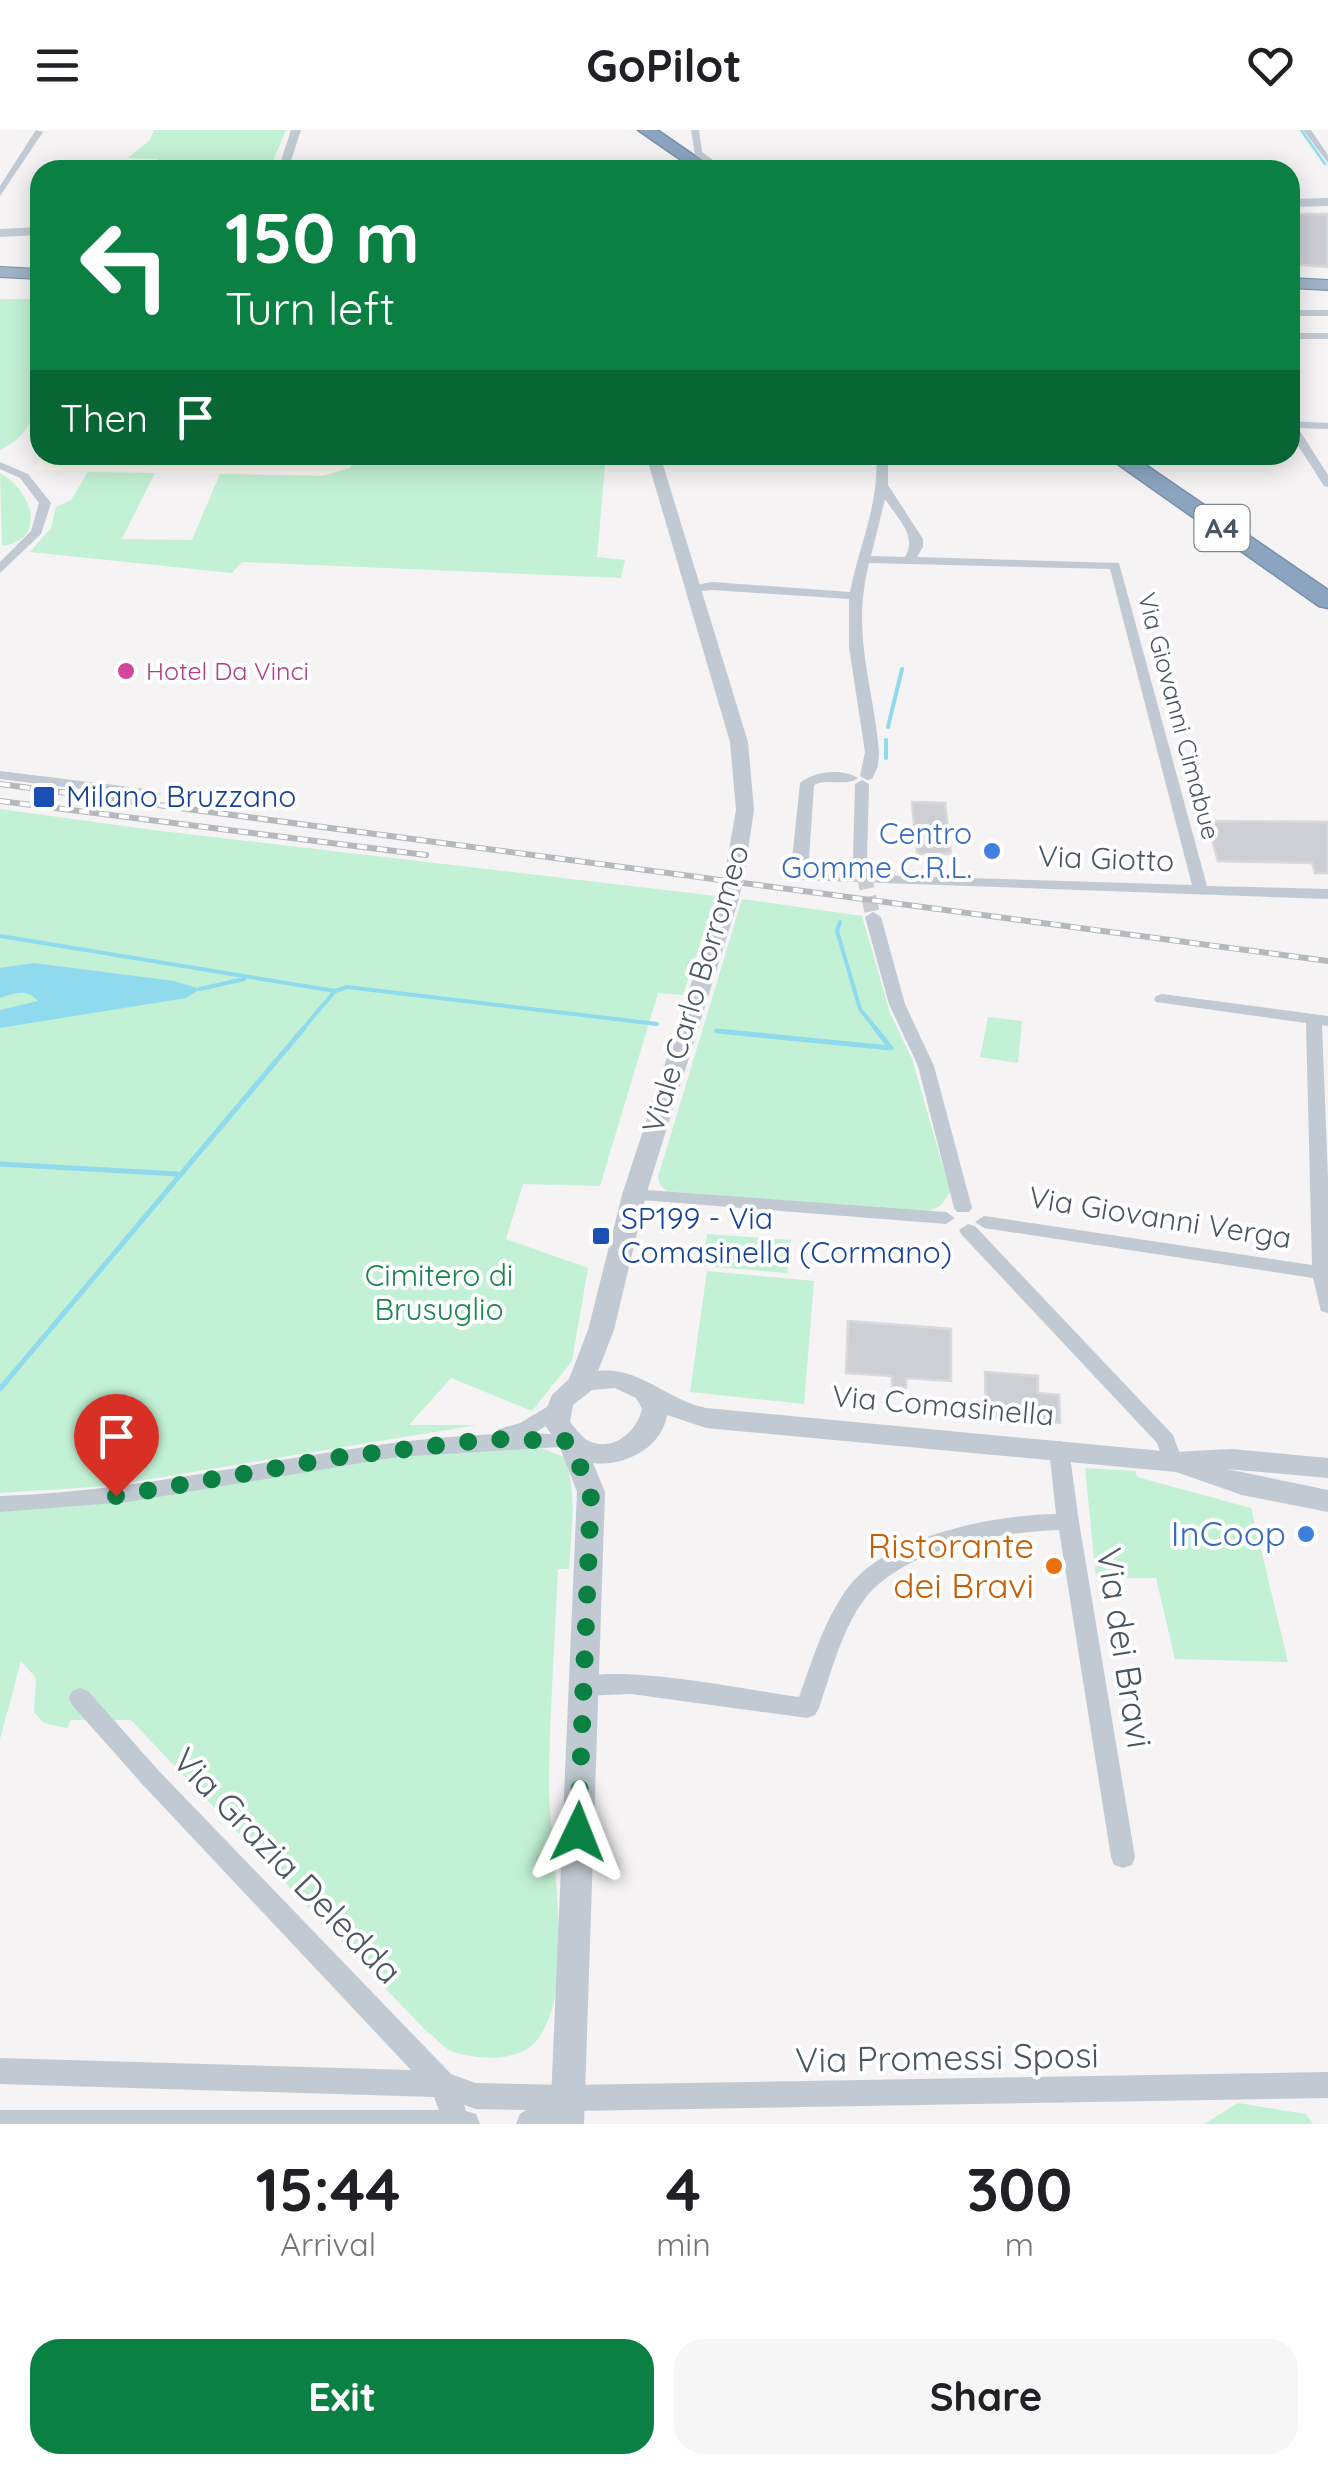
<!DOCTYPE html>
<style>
body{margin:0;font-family:Quicksand,sans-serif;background:#f6f6f6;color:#202124;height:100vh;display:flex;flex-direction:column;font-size:38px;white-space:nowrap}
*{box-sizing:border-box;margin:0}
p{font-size:32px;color:#757577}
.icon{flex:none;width:55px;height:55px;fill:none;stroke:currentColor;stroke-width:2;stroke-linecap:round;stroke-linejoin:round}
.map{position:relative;height:1994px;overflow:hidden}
.drawer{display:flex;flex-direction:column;background:#fff;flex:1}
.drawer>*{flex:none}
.guide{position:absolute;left:30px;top:30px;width:1270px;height:305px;border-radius:30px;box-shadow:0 5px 25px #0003;background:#0b8043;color:#fff;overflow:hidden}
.pin{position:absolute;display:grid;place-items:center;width:85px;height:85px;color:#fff;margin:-102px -42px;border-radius:50% 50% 50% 0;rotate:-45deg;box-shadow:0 0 10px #0007}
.pin .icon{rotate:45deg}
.me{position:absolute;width:110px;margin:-55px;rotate:2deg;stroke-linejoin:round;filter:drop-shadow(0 0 8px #0008)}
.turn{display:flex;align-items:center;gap:35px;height:210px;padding:0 30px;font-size:45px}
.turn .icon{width:130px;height:130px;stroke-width:2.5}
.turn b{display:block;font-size:70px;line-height:85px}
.then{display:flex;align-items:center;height:95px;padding:0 30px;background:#0003;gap:20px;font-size:38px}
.eta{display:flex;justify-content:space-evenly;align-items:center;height:170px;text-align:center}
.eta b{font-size:60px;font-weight:700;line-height:70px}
.button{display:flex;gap:20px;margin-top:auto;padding:20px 30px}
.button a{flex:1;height:115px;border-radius:30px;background:#0b8043;color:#fff;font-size:40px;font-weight:700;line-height:115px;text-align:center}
.button a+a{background:#f6f6f6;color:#202124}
header{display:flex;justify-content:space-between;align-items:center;height:130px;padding:0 30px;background:#fff;font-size:45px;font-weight:700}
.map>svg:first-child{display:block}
.commercial{fill:#fdf9ef}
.green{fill:#c3f1d5}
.water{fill:#90daee}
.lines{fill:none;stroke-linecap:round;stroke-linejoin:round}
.stream-far2{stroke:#90daee;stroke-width:2.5}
.stream-far1{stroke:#90daee;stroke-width:4}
.stream{stroke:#90daee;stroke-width:5}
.building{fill:#cdcfd5;stroke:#d7d9de;stroke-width:2.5}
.minor-tunnel{stroke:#caccce;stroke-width:15;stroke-dasharray:15 8;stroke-linecap:butt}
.trunk-casing{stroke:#7690ad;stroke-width:2}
.motorway-casing{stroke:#7690ad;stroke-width:3}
.minor{fill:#c1cad2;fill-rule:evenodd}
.tertiary{fill:#c1cad2;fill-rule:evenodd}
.secondary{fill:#c1cbd6;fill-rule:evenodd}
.trunk{fill:#9fb4c9;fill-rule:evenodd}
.motorway{fill:#8ba5c1;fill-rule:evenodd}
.rail-casing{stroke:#b5b8bd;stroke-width:6}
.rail{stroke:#fff;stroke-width:4;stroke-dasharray:10;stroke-linecap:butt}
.tertiary-bridge{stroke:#c1cad2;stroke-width:19}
.route{stroke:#0b8043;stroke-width:18;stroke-dasharray:0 32.4}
.hotel-dot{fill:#d1479c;stroke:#fff;stroke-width:4}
.transit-dot{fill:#1a4fb4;stroke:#fff;stroke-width:4}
.shop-dot{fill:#3f7fe0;stroke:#fff;stroke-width:4}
.food-dot{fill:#e8710a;stroke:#fff;stroke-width:4}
.labels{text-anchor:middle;stroke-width:8;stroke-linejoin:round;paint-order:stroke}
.far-hotel-label{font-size:25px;fill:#b23c85;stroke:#fff;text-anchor:start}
.far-street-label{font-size:25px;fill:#4a5661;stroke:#fff}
.shield{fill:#fff;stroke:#808990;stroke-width:2.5}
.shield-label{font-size:28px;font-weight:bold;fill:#4a5661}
.transit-label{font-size:30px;fill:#164399;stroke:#fff;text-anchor:start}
.shop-label{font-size:30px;fill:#366cbe;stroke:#fff;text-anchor:end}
.street-label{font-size:30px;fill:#4a5661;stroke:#fff}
.park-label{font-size:30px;fill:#17864f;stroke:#fff}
.near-shop-label{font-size:35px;fill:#366cbe;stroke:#fff;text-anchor:end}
.near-food-label{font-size:35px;fill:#c56008;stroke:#fff;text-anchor:end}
.near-street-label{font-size:35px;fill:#4a5661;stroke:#fff}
</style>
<header><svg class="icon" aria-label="menu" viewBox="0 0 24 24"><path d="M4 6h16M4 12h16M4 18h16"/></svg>GoPilot<svg class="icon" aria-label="heart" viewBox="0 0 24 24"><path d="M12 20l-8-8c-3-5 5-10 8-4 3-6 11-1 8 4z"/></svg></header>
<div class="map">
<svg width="1328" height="1994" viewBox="0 0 1328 1994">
<rect width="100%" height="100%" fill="#f5f3f3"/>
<path class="commercial" d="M 43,325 L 356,325 L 348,345 L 33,340 Z"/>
<g class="green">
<path d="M 154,0 L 286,0 L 269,40 L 220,40 L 221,35 L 214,35 L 212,40 L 137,40 L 154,36 L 158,29 L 128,28 L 150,10 Z"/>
<path d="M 0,169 L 40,169 C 40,217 56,296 0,320 Z"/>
<path d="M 357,325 L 606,325 L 597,427 L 625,430 L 621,448 L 242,432 L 232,443 L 30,422 L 51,398 L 56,377 L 71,370 L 88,342 L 155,343 L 122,409 L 192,410 L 220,344 L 322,346 L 350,338 Z"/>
<path d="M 0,343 C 30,359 50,409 2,416 Z"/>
<path d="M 0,679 L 153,700 L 716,766 L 683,865 L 658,863 L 600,1056 L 523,1054 L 506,1109 L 588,1138 L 572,1231 L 532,1281 L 451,1248 L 409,1295 L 477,1295 L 108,1356 L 0,1363 Z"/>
<path d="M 742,769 L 862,786 L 890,883 L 912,929 L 950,1061 C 944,1075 937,1079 923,1082 L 667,1061 L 660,1055 L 658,1047 Z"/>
<path d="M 988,887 L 1022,891 L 1018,933 L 980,927 Z"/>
<path d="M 707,1104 L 791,1110 L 787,1143 L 703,1136 Z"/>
<path d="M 707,1141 L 814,1151 L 804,1274 L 690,1262 Z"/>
<path d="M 485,1313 L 544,1319 L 564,1327 C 578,1362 571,1403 569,1439 L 558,1439 C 555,1508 550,1577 549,1646 C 547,1715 580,1856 537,1910 C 519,1933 476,1930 451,1921 C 442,1917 436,1907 427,1902 L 131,1590 L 71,1590 L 67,1598 L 44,1593 L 34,1582 L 36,1548 L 21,1531 L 0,1609 L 0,1370 Z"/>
<path d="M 1085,1338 L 1135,1341 L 1137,1347 L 1251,1378 L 1288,1532 L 1175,1529 L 1156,1448 L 1096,1448 Z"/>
<path d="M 1238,1973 L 1306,1984 L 1313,1994 L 1204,1994 Z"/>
</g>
<path class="water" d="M 34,833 L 174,851 L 200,859 L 186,868 L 0,898 L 0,880 L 38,871 C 27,858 14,863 0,868 L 0,838 Z"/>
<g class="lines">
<path class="stream-far2" d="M 1301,0 L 1325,34"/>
<g class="stream-far1">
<path d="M 888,597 L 902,539"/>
<path d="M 886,610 L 886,628"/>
<path d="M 840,792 L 837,801 L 860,879 L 877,900"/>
<path d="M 0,806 L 335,861"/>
<path d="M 200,859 L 244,849"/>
<path d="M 302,900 L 335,861 L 347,857 L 657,894"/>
</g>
<g class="stream">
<path d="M 717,901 L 891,918 L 875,898"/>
<path d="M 0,1034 L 178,1044"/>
<path d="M 0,1259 L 304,898"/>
</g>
</g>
<g class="building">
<path d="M 1290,84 L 1328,84 L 1328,137 L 1290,134 Z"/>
<path d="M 912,672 L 945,673 L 951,724 L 917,724 Z"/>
<path d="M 1207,691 L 1328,692 L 1328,743 L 1315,743 L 1312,733 L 1218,731 Z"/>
<path d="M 848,1191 L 951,1199 L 951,1251 L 906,1248 L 906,1258 L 892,1257 L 892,1246 L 846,1243 Z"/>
<path d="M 985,1242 L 1038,1246 L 1038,1263 L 1059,1265 L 1060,1293 L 986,1287 Z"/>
</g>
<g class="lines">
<path class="minor-tunnel" d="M 864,744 L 873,787"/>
<g class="trunk-casing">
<g id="trunk">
<path d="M 0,137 L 40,139 L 40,149 L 0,147 Z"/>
<path d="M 1290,148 L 1328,150 L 1328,160 L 1290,158 Z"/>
</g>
</g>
<g class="motorway-casing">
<g id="motorway">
<path d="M 638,0 L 657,0 L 715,40 L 696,40 Z"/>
<path d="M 1105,325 L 1131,325 L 1328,460 L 1328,478 L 1319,476 Z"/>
</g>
</g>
<g class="minor">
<path d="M 36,0 L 43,2 L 0,66 L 0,56 Z"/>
<path d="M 691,0 L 699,0 L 702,22 L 727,40 L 717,40 L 695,25 Z"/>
<path d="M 1303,0 L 1311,0 L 1328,25 L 1328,33 Z"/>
<rect x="1290" y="180" width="38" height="6"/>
<rect x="1290" y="203" width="38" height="6"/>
<path d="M 1290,291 L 1328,293 L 1328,299 L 1298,298 L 1328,345 L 1328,357 L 1324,356 L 1290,303 Z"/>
<path d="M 876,325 L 888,325 L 888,355 L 923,409 L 923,417 L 917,427 L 1119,433 L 1207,756 L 1328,759 L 1328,769 L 799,750 L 791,740 L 800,653 C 815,641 841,638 858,648 C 846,657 828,648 814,655 L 808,743 L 857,744 L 853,728 L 855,654 L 862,650 L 869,654 L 867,728 L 871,745 L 1192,755 L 1110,439 L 869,433 C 851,505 873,552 879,622 L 878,636 L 872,649 L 867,650 L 860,646 L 865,622 L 849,517 L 849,469 L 712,460 L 691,462 L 691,456 L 712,452 L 850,462 C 859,416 880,372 876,325 ZM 885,369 C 897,388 918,406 905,427 L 871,426 Z"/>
<path d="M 0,332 L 28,344 L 51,373 L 41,404 L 0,443 L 0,432 L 31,401 L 39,373 L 20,348 L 0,339 Z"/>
<path d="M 0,641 L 154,660 L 161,664 L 154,668 L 0,649 Z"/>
<path d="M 873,782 L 881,787 L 905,874 L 934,936 L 972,1078 L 969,1082 L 957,1082 L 954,1078 L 918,936 L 889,874 L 865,787 Z"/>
<path d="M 1162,864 L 1328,886 L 1328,896 L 1322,895 L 1328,1048 L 1328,1183 L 1321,1181 L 1313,1148 L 984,1098 L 975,1092 L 984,1086 L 1312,1135 L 1306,893 L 1156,872 L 1154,869 L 1156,866 Z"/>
<path d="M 634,1059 L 946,1082 L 955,1088 L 946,1094 L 628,1069 L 625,1065 L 628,1061 Z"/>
<path d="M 968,1094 L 975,1096 L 1173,1305 L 1183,1332 L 1180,1338 L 1173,1340 L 1166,1338 L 1157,1313 L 961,1104 L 959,1100 Z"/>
<path d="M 557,1271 L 564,1274 L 567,1279 L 564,1284 L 535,1303 L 576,1306 L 579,1311 L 576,1316 L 397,1327 L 128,1372 L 0,1382 L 0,1366 C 167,1361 329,1311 496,1304 L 499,1299 L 520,1293 Z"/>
<path d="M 1059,1311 L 1066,1313 L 1069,1319 L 1079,1392 L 1135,1727 L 1132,1735 L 1123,1738 L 1114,1735 L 1111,1727 L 1059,1400 C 999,1402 907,1418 867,1466 C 842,1497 832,1541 819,1578 L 815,1585 L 807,1588 L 631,1564 L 582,1566 L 574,1563 L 571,1556 L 574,1549 C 620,1533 746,1560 799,1567 C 813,1529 825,1487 850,1455 C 890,1405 995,1385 1056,1384 L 1049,1319 L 1052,1313 Z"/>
<path d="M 80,1558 L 88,1561 L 159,1641 L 451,1944 L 475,1953 L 567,1955 L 1328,1942 L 1328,1968 L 571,1981 L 553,1994 L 516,1994 L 520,1984 L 526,1980 L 475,1979 L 464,1975 L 466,1981 L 476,1984 L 480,1994 L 0,1994 L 0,1980 L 439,1980 L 434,1967 L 0,1954 L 0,1928 L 411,1940 L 143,1655 L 72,1575 L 69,1568 L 72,1561 Z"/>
</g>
<g class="tertiary">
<path d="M 291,0 L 301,0 L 288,40 L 278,40 Z"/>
<path d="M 646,325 L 660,325 L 748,612 L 754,680 L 744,748 L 734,754 L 724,748 L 736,680 L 730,612 Z"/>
<path d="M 729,762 L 739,768 L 646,1065 L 614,1200 L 598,1241 C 639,1236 667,1270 706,1278 L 1173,1322 L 1231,1319 L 1328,1328 L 1328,1348 L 1227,1339 L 1328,1360 L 1328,1382 L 1242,1365 L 1176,1342 L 706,1298 L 667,1285 C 662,1318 624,1337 593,1333 L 605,1362 L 584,1994 L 550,1994 L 577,1362 L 559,1315 L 544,1294 L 545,1282 L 552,1265 L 569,1249 L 588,1200 L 622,1065 L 719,768 ZM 615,1258 L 636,1268 L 642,1278 C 638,1301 612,1324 587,1310 C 581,1306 575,1298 570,1292 L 573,1275 L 592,1260 Z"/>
</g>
<g class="secondary">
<path d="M 1328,68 L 1328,76 L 1290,77 L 1290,69 Z"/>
<path d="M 40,97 L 40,105 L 0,107 L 0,99 Z"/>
</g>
<use href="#trunk" class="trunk"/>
<use href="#motorway" class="motorway"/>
<g class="rail-casing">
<g id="rail">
<path d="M 0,654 L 1328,831"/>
<path d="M 0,671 L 426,725"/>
</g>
</g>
<use href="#rail" class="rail"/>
<path class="tertiary-bridge" d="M 729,768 L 734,748"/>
</g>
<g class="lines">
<path class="route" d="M 116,1366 L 340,1327 L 491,1309 L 569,1311 L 591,1362 L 578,1702"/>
</g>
<circle class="hotel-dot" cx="126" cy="541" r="10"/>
<g class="transit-dot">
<rect x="32" y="655" width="24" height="24" rx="5"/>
<rect x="591" y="1096" width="20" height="20" rx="5"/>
</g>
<g class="shop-dot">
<circle cx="992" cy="721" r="10"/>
<circle cx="1306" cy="1404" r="10"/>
</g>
<circle class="food-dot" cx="1054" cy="1436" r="10"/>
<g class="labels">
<g class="far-hotel-label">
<text x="146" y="550">Hotel Da Vinci</text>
</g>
<g class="far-street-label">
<text transform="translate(1179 586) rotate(75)" y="9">Via Giovanni Cimabue</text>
</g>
<rect class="shield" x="1194.5" y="375" width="55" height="46" rx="8"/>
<g class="shield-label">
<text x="1222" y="408">A4</text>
</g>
<g class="transit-label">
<text x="66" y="677">Milano Bruzzano</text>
<text x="621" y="1099">SP199 - Via<tspan x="621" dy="34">Comasinella (Cormano)</tspan></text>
</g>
<g class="shop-label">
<text x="972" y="714">Centro<tspan x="972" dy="34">Gomme C.R.L.</tspan></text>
</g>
<g class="street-label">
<text transform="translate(1106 729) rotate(2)" y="10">Via Giotto</text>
<text transform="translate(696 859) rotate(-73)" y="10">Viale Carlo Borromeo</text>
<text transform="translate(1160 1088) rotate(9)" y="10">Via Giovanni Verga</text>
<text transform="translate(943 1276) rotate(5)" y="10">Via Comasinella</text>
</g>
<g class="park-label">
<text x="439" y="1156">Cimitero di<tspan x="439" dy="34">Brusuglio</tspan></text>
</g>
<g class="near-shop-label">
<text x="1286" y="1416">InCoop</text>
</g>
<g class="near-food-label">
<text x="1034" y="1428">Ristorante<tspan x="1034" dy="40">dei Bravi</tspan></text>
</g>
<g class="near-street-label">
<text transform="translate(1124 1518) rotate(81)" y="12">Via dei Bravi</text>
<text transform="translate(287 1736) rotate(46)" y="12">Via Grazia Deledda</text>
<text transform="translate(947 1928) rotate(-1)" y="12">Via Promessi Sposi</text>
</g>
</g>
</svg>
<div class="pin" style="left:116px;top:1366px;background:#d93025"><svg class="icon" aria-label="arrive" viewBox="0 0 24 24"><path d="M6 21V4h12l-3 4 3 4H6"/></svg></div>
<svg class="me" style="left:578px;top:1702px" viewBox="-20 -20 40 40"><path d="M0-17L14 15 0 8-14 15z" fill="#0b8043" stroke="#fff" stroke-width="4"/></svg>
<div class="guide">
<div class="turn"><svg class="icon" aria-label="left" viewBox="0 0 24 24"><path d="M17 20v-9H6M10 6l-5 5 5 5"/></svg><div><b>150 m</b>Turn left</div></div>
<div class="then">Then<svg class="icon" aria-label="arrive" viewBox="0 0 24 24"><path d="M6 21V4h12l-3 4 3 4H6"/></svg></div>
</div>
</div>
<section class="drawer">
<div class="eta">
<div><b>15:44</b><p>Arrival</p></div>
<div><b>4</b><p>min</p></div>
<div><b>300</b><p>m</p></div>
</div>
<div class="button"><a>Exit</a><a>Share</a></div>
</section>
